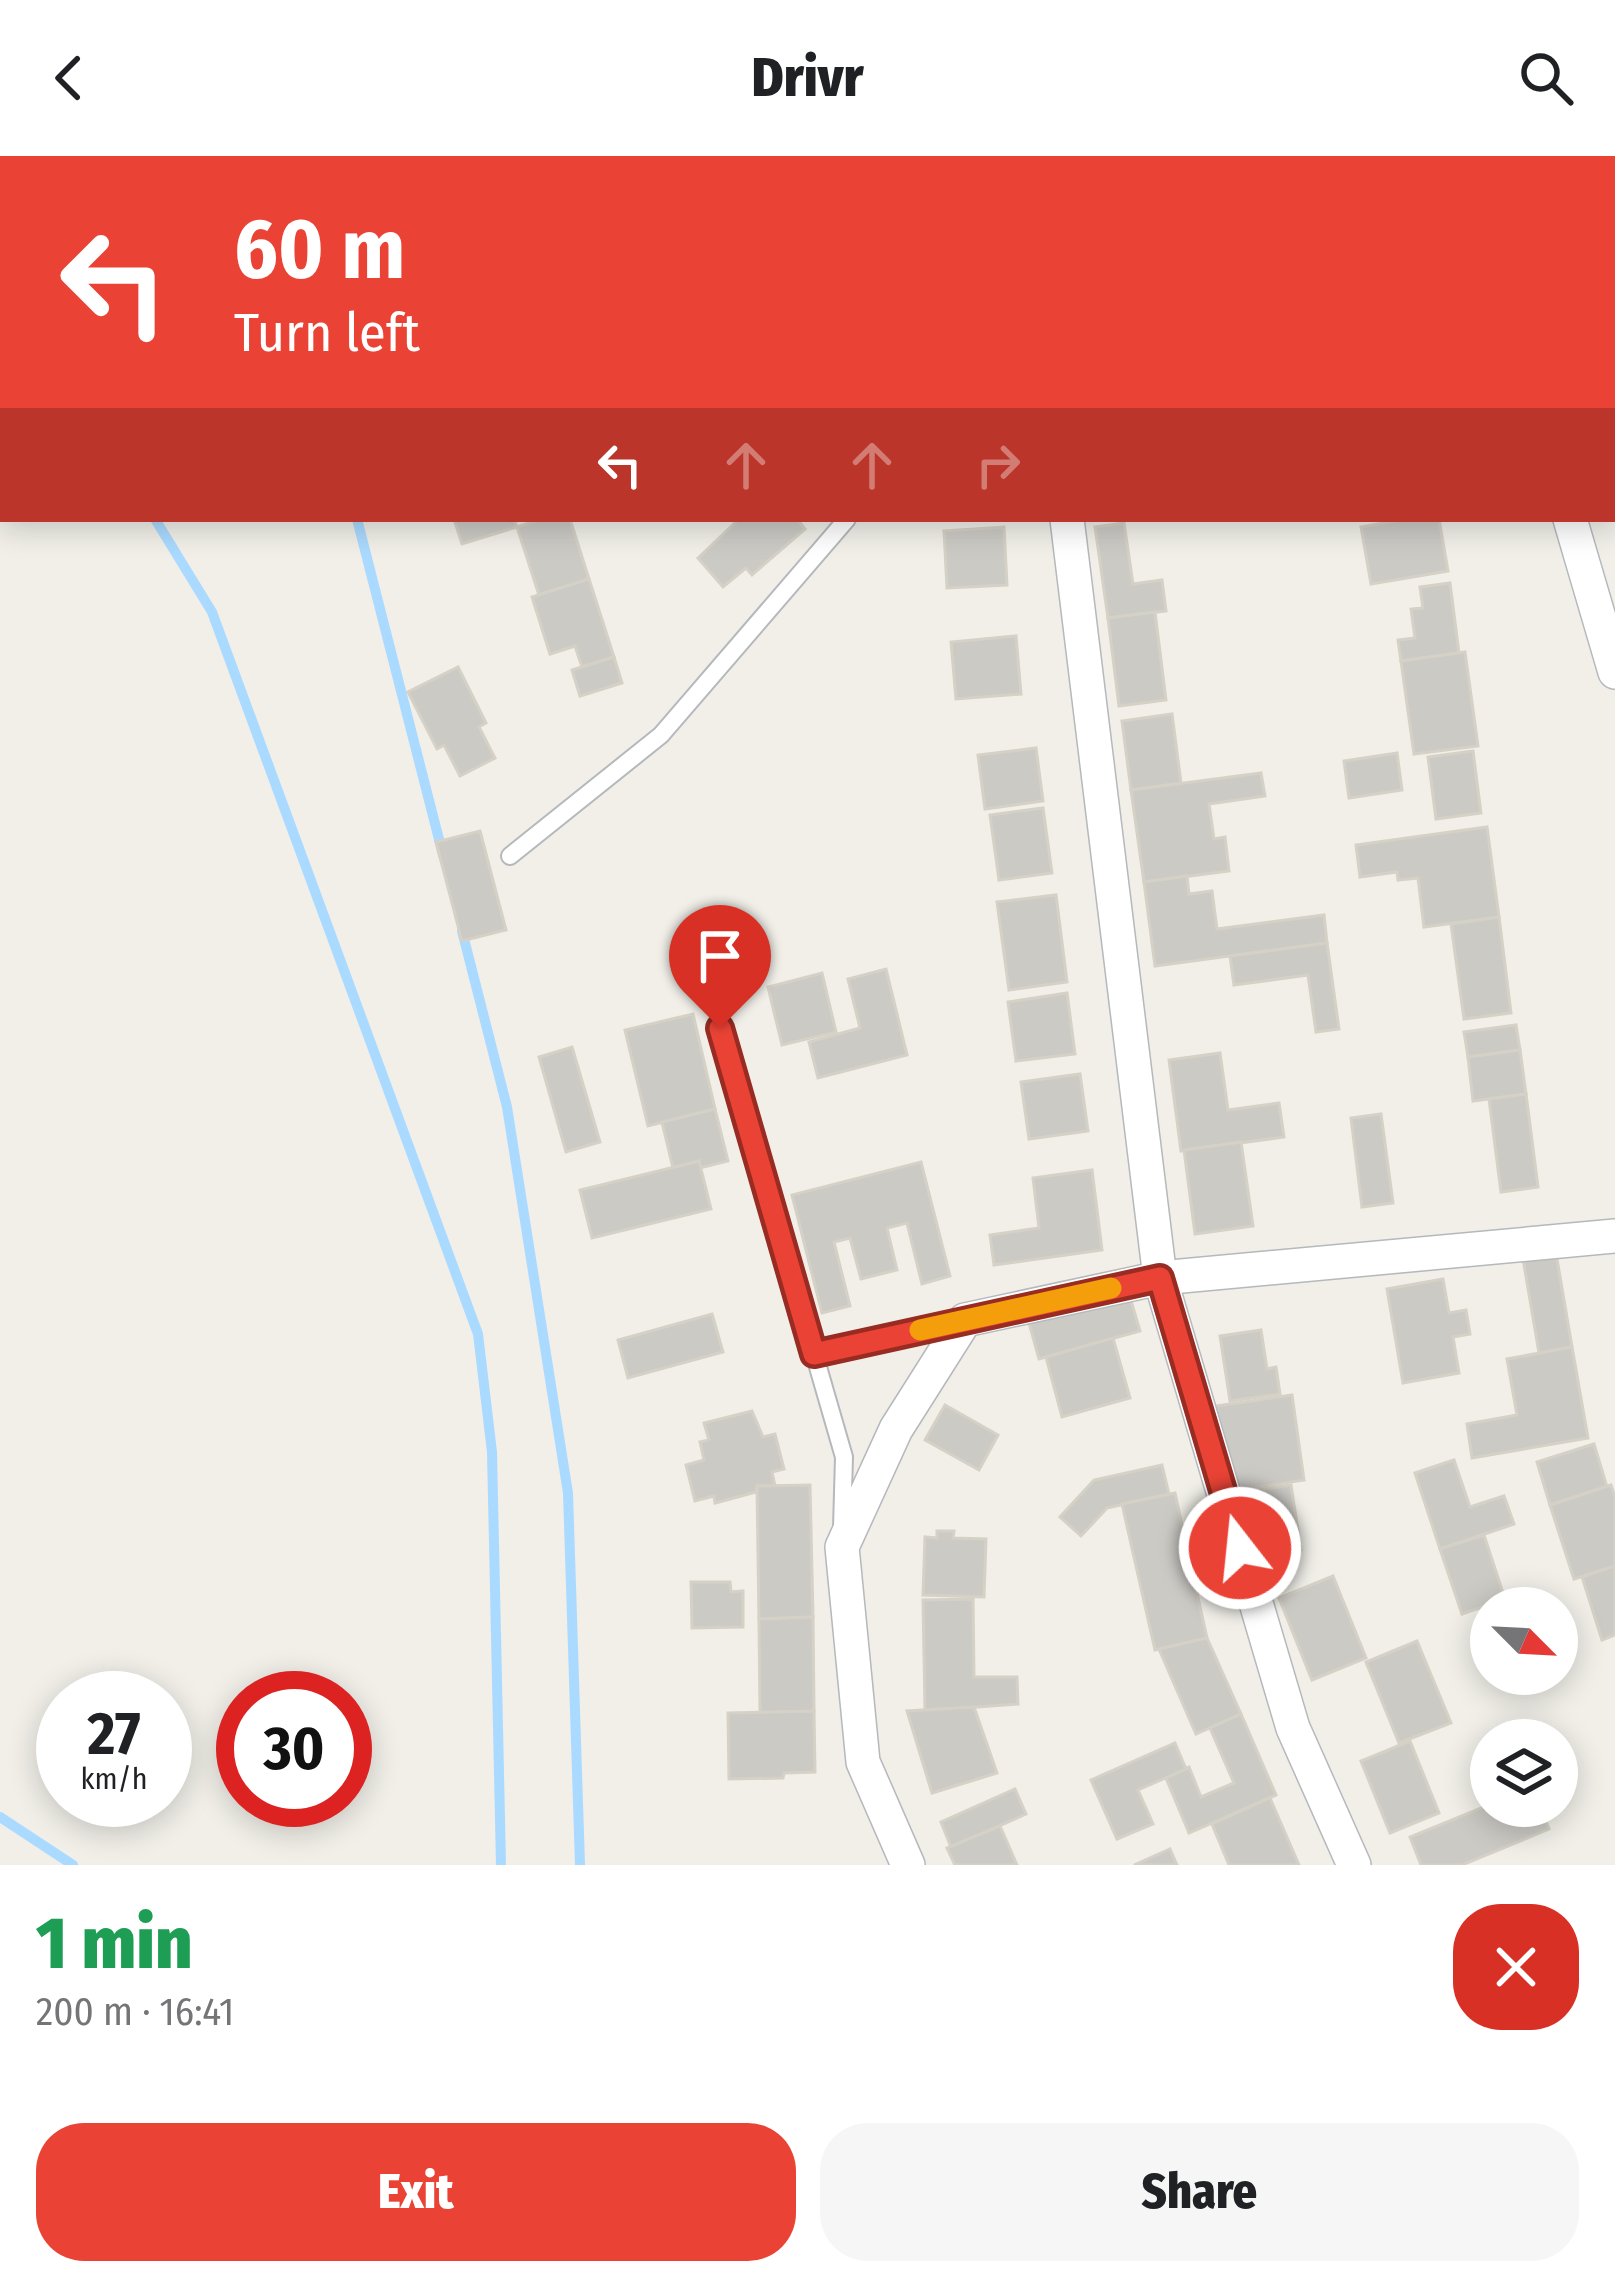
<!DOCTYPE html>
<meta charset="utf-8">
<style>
body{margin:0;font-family:"Fira Sans Condensed",sans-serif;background:#f6f6f6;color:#202124;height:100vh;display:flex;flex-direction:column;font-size:45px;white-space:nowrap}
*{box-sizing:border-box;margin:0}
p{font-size:39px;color:#757577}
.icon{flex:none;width:66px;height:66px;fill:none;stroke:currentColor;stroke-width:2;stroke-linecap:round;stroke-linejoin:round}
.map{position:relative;height:1709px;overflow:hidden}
.sheet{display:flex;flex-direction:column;background:#fff;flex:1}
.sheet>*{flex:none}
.guide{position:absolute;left:0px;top:0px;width:1617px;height:366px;box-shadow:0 6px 30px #0003;background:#ea4335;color:#fff;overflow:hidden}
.needle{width:78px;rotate:114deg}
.buttons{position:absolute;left:1470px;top:1431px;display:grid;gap:24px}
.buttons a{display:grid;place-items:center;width:108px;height:108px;border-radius:50%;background:#fff;box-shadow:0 6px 30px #0003;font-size:60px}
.speed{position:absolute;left:36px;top:1515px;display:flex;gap:24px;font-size:60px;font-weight:700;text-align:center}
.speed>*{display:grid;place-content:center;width:156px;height:156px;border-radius:50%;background:#fff;box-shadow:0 6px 30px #0003;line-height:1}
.speed small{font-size:30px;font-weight:400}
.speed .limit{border:18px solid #d22;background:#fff;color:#111}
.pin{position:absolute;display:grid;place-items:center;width:102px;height:102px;color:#fff;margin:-123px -51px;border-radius:50% 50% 50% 0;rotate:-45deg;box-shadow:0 0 12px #0007}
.pin .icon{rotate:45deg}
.me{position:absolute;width:132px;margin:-66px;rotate:344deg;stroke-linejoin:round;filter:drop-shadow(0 0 9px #0008)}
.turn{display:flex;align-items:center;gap:42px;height:252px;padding:0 36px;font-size:54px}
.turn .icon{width:156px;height:156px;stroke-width:2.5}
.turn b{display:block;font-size:84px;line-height:102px}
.lanes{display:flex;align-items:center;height:114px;padding:0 36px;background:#0003;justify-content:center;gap:60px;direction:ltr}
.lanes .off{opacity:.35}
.round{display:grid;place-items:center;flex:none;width:126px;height:126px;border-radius:48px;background:#f6f6f6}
.summary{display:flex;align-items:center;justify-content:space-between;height:204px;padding:0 36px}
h1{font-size:72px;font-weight:800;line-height:90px;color:#1e9e55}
.cta{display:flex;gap:24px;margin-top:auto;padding:24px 36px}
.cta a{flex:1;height:138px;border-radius:48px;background:#ea4335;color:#fff;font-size:48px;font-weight:800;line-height:138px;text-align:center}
.cta a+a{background:#f6f6f6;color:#202124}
header{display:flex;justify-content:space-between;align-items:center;height:156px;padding:0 36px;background:#fff;font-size:54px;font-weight:800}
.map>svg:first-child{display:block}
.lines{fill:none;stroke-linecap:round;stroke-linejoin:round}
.stream{stroke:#aadaff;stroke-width:10}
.building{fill:#cccac5;stroke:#d6d1c6;stroke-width:3}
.lane-casing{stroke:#b5b8bc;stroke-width:20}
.street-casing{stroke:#b5b8bc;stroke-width:36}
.lane{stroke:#fff;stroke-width:16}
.street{stroke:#fff;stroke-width:33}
.route-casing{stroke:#982c22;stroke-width:30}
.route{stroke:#ea4335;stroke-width:21}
.slow{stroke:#f59e0b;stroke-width:21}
</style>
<header><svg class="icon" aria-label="back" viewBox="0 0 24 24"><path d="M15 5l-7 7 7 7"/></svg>Drivr<svg class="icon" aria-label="search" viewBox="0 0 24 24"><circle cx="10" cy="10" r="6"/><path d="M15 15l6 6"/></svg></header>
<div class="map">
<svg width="1615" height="1709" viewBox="0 0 1615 1709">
<rect width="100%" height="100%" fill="#f1efe8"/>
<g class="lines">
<g class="stream">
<path d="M 252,0 L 253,3"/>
<path d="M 0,278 L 3,280"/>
<path d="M 155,363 L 212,456 L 478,1178 L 492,1296 L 501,1709"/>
<path d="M 357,363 L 443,699"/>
<path d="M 462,775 L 507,951 L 568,1337 L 580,1709"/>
<path d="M 0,1661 L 73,1709"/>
</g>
</g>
<g class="building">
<path d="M 454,363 L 514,363 L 517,371 L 462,388 Z"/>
<path d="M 541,363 L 570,363 L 589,423 L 539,439 L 517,371 Z"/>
<path d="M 739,363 L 797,363 L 805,373 L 752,419 L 746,412 L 723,431 L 698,402 Z"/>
<path d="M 1407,363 L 1439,363 L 1448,415 L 1371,428 L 1361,371 Z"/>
<path d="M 1124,367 L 1133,428 L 1162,424 L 1166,455 L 1108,462 L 1095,371 Z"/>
<path d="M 1004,371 L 1007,429 L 947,432 L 944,375 Z"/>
<path d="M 589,423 L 614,501 L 582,511 L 575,490 L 550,498 L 532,441 Z"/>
<path d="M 1450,427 L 1459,497 L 1401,505 L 1398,484 L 1415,482 L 1411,453 L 1423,452 L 1420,431 Z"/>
<path d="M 1155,456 L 1166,544 L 1119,550 L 1108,462 Z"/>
<path d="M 1016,480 L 1021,538 L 956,543 L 951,486 Z"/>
<path d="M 1465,496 L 1478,590 L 1414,598 L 1401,505 Z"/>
<path d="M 614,501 L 622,527 L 580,540 L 572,514 Z"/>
<path d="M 458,511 L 486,567 L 479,571 L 495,602 L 460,620 L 444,589 L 437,593 L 408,536 Z"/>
<path d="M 1172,558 L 1181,627 L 1131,634 L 1122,565 Z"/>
<path d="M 1036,592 L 1043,645 L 985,653 L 978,599 Z"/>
<path d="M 1473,595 L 1481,657 L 1436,663 L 1428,601 Z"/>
<path d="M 1397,597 L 1402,634 L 1349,642 L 1344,605 Z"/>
<path d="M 1261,617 L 1265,640 L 1209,648 L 1214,683 L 1225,681 L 1229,715 L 1144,726 L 1131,634 Z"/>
<path d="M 1043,652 L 1052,717 L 999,724 L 990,659 Z"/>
<path d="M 1487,671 L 1499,761 L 1424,771 L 1418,722 L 1398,724 L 1397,716 L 1360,721 L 1356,689 Z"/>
<path d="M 480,675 L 506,774 L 462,785 L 436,686 Z"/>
<path d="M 1187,720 L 1189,738 L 1212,735 L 1217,773 L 1324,759 L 1327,787 L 1155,810 L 1144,726 Z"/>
<path d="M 1056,739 L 1067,826 L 1009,834 L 997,746 Z"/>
<path d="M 1499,761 L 1511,857 L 1464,863 L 1451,768 Z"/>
<path d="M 1327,787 L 1339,873 L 1316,876 L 1308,819 L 1234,829 L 1230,800 Z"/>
<path d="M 886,813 L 907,899 L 818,922 L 809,886 L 860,872 L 848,823 Z"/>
<path d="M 822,817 L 836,876 L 782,889 L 768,831 Z"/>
<path d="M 1067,837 L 1075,898 L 1016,905 L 1008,846 Z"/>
<path d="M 693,858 L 715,953 L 648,970 L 625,874 Z"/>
<path d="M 1516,869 L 1520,894 L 1468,901 L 1464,876 Z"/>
<path d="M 572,891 L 600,986 L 566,996 L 539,901 Z"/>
<path d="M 1520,894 L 1526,938 L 1473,945 L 1468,901 Z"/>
<path d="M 1220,897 L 1228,954 L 1279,947 L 1284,981 L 1181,995 L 1169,904 Z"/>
<path d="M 1080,918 L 1088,975 L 1029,983 L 1021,926 Z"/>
<path d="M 1526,938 L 1538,1031 L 1501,1036 L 1489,943 Z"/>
<path d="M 715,953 L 728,1005 L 700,1012 L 699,1005 L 673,1012 L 662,966 Z"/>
<path d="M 1381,958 L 1393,1047 L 1362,1051 L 1351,962 Z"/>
<path d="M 1241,986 L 1253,1070 L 1195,1078 L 1184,994 Z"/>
<path d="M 699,1005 L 711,1053 L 592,1082 L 580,1034 Z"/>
<path d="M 921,1006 L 950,1120 L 922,1128 L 907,1067 L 887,1072 L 897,1114 L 861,1123 L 850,1082 L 834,1086 L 850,1150 L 822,1157 L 792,1039 Z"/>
<path d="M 1092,1014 L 1102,1094 L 994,1109 L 990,1079 L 1039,1072 L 1033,1022 Z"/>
<path d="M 1556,1097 L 1572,1191 L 1539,1197 L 1523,1103 Z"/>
<path d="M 1443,1123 L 1449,1157 L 1466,1154 L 1470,1178 L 1453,1181 L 1459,1217 L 1403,1227 L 1387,1133 Z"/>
<path d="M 1129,1138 L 1140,1175 L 1039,1203 L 1029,1167 Z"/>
<path d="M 712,1158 L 723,1196 L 628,1222 L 618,1184 Z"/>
<path d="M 1261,1174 L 1267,1213 L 1276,1211 L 1280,1238 L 1230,1245 L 1220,1180 Z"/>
<path d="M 1113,1182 L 1130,1242 L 1062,1261 L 1046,1201 Z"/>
<path d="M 1572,1191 L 1588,1282 L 1472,1302 L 1467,1268 L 1517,1259 L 1507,1203 Z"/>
<path d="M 1292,1239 L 1304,1324 L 1229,1335 L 1216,1250 Z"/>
<path d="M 945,1249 L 998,1279 L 979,1314 L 925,1284 Z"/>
<path d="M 752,1255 L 763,1281 L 775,1278 L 784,1313 L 772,1316 L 775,1330 L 757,1330 L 756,1336 L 715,1347 L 714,1340 L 695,1345 L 686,1309 L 704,1304 L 700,1286 L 709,1284 L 704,1267 Z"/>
<path d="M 1594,1288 L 1607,1331 L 1550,1349 L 1537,1306 Z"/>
<path d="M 1454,1304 L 1470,1351 L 1504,1340 L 1514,1368 L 1440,1393 L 1415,1317 Z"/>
<path d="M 1162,1309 L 1169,1338 L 1107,1352 L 1081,1380 L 1060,1361 L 1094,1324 Z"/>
<path d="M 810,1329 L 813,1461 L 759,1463 L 757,1330 Z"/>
<path d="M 1291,1329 L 1301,1394 L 1253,1401 L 1244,1336 Z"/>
<path d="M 1611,1329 L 1615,1341 L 1615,1410 L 1574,1423 L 1550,1349 Z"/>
<path d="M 1175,1337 L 1207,1482 L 1155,1494 L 1122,1348 Z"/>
<path d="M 937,1375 L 954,1375 L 953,1382 L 986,1383 L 984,1441 L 923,1439 L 925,1381 L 937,1382 Z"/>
<path d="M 1484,1379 L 1505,1443 L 1462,1458 L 1440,1393 Z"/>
<path d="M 1615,1410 L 1615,1479 L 1602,1484 L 1582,1421 Z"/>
<path d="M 1333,1420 L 1366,1502 L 1312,1524 L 1279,1442 Z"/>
<path d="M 691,1426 L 730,1426 L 731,1436 L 743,1435 L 743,1471 L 692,1472 Z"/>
<path d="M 973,1443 L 974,1521 L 1017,1521 L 1018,1548 L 925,1555 L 923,1444 Z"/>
<path d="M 813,1461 L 814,1555 L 760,1557 L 759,1463 Z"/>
<path d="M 1207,1482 L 1241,1558 L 1196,1578 L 1159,1493 Z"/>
<path d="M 1417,1485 L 1451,1567 L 1399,1587 L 1366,1506 Z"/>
<path d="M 974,1551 L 997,1617 L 932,1637 L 907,1555 Z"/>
<path d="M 814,1555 L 815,1616 L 784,1617 L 783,1622 L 729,1623 L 728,1557 Z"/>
<path d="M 1241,1558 L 1276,1639 L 1189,1677 L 1166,1622 L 1189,1611 L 1201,1641 L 1234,1627 L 1210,1572 Z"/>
<path d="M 1410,1585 L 1439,1657 L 1390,1677 L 1361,1605 Z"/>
<path d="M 1175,1587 L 1186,1613 L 1138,1634 L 1153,1668 L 1117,1683 L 1091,1624 Z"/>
<path d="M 1015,1633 L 1026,1658 L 951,1691 L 941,1666 Z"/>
<path d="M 1270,1642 L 1299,1709 L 1229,1709 L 1212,1668 Z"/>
<path d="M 1491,1648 L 1540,1650 L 1549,1673 L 1462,1709 L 1421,1709 L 1410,1681 Z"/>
<path d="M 1000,1670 L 1017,1709 L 955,1709 L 947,1692 Z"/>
<path d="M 1170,1693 L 1177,1709 L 1134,1709 Z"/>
</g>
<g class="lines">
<g class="lane-casing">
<g id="lane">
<path d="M 493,0 L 495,3"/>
<path d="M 1257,0 L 1257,3"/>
<path d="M 769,3 L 770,0"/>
<path d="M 1614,292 L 1615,292"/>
<path d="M 510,700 L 661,579 L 847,363"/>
<path d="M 720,872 L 844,1301 L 842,1372"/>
<path d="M 814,1198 L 964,1164"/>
</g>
</g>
<g class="street-casing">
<g id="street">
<path d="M 1470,0 L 1471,3"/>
<path d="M 1067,363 L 1160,1122 L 1293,1572 L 1354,1709"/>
<path d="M 1570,363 L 1615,516"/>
<path d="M 908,1709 L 863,1606 L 842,1391 L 896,1273 L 965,1164 L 1160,1122 L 1615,1080"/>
</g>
</g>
<use href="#lane" class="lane"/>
<use href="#street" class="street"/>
</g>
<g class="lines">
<g class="route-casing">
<path id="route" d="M 720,872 L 814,1198 L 1160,1122 L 1240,1392"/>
</g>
<use href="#route" class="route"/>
<path class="slow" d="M 920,1174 L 1111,1132"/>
</g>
</svg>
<div class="buttons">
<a><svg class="needle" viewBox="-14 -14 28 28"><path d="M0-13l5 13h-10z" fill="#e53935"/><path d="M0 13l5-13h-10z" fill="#757577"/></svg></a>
<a><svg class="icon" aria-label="layers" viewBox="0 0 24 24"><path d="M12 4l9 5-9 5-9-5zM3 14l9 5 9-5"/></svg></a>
</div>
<div class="speed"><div>27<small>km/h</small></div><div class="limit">30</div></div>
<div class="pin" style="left:720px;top:872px;background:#d93025"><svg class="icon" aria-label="arrive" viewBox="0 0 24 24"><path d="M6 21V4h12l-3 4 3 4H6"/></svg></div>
<svg class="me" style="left:1240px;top:1392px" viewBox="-20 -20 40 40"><circle r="17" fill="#ea4335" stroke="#fff" stroke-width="3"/><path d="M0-11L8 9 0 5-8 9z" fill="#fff"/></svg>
<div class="guide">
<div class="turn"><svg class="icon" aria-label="left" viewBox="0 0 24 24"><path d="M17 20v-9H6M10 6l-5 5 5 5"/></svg><div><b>60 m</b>Turn left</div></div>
<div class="lanes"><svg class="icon" aria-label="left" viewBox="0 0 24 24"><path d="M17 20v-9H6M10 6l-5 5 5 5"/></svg><svg class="icon off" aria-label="ahead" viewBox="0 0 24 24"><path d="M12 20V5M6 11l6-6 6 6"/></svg><svg class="icon off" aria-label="ahead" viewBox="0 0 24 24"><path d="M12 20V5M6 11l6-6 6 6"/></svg><svg class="icon off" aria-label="right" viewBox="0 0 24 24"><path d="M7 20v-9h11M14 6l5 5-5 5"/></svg></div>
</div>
</div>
<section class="sheet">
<div class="summary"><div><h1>1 min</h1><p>200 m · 16:41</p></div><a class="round" style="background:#d93025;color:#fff"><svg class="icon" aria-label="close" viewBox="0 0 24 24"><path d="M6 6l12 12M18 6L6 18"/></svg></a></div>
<div class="cta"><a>Exit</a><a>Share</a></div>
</section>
